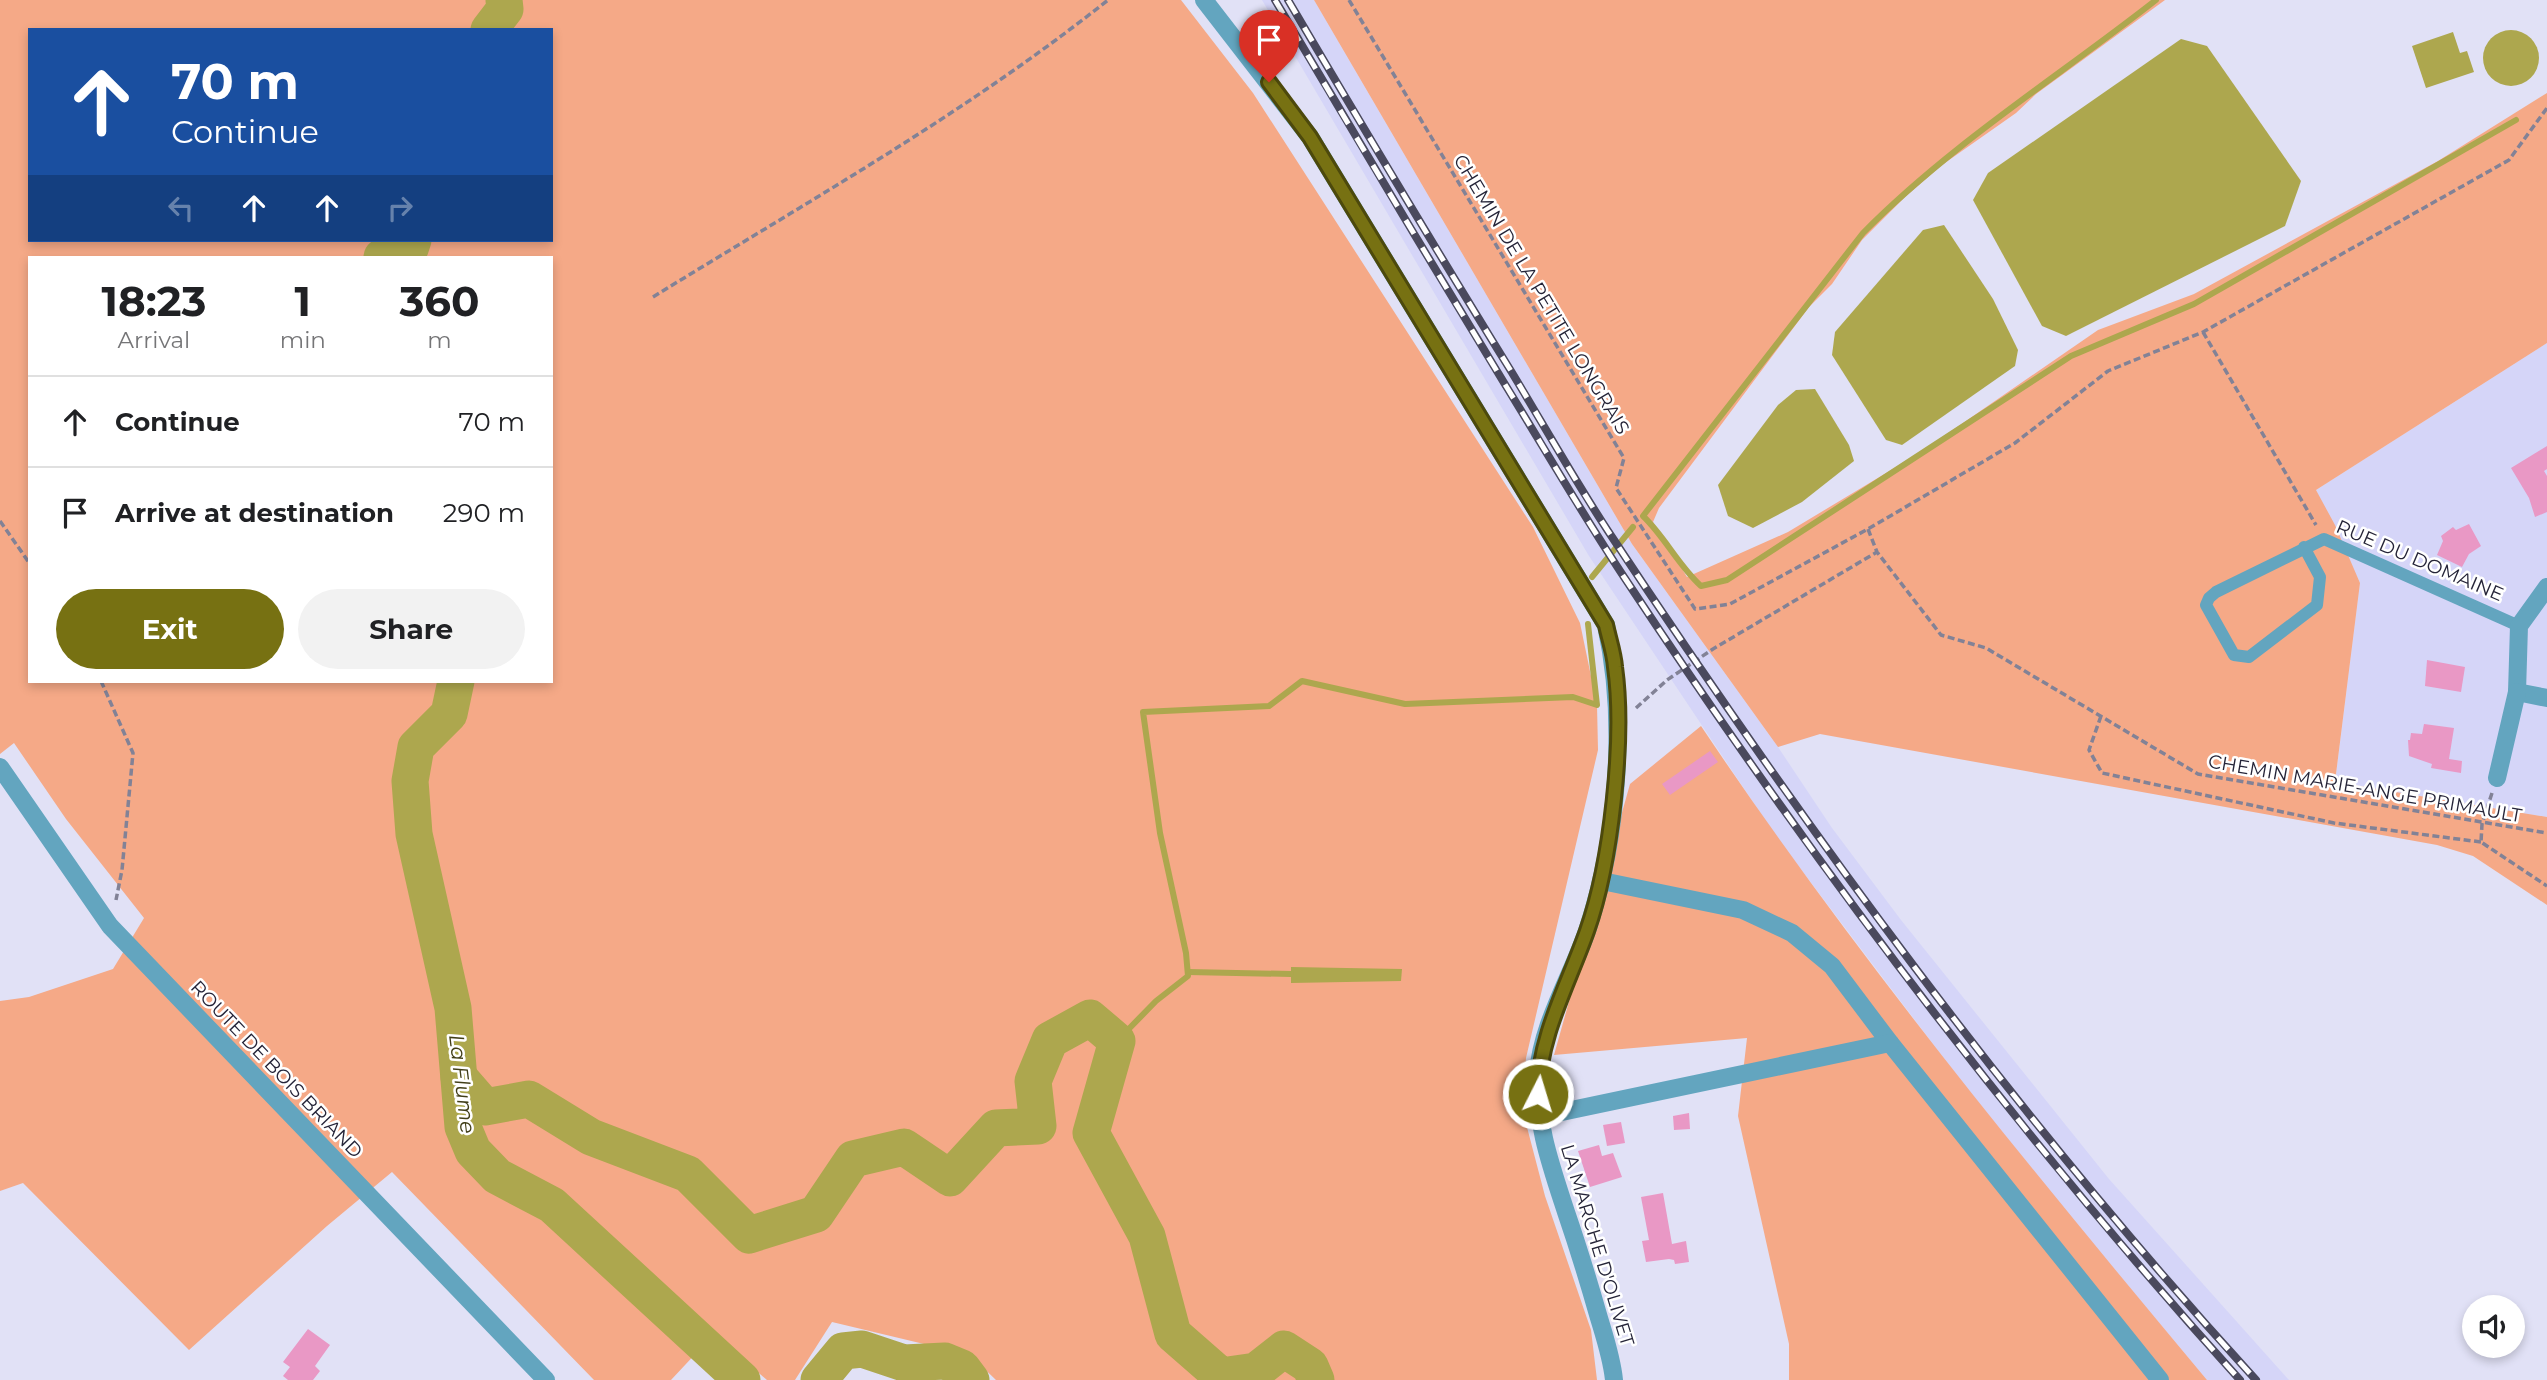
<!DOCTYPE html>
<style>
body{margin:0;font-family:Montserrat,sans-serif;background:#f2f2f2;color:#202124;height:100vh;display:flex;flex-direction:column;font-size:26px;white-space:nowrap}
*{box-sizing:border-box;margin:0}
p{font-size:23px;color:#757577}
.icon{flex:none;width:38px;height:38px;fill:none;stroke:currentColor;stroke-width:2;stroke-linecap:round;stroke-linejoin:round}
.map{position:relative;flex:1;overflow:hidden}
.sheet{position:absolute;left:28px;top:256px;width:525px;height:427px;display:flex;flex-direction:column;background:#fff;border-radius:0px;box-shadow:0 4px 10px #0003}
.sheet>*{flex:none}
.top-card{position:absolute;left:28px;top:28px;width:525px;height:214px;border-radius:0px;box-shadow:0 4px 10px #0003;background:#1a4fa0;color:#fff;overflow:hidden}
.controls{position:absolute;left:2462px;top:1295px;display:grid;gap:14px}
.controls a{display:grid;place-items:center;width:63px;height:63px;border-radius:50%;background:#fff;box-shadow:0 4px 10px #0003;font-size:35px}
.pin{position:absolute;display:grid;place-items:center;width:60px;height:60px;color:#fff;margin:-72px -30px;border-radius:50% 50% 50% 0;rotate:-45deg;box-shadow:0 0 7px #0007}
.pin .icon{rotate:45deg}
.me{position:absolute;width:77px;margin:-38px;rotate:5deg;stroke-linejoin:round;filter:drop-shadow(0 0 5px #0008)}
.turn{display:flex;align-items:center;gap:24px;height:147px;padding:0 28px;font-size:32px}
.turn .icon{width:91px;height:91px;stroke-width:2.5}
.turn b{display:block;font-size:49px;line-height:60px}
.lanes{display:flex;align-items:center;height:66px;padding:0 28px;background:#0003;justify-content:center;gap:35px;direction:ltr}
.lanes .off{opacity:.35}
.eta{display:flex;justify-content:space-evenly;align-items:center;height:119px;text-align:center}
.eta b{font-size:42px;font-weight:700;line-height:49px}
.cta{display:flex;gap:14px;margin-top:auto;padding:14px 28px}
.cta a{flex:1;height:80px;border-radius:42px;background:#777112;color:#fff;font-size:28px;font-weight:700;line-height:80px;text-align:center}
.cta a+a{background:#f2f2f2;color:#202124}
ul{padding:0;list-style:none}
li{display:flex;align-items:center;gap:21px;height:91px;padding:0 28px;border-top:2px solid #e0e0e0}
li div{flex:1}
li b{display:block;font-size:26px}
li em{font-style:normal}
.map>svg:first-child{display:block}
.built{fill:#d5d5f8}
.green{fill:#f5a987;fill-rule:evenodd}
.water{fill:#ada74e}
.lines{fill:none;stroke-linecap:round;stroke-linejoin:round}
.stream{stroke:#ada74e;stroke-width:6}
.river{stroke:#ada74e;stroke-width:37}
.building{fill:#e998c5}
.path{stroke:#828296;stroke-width:3.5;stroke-dasharray:7 3.5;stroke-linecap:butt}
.service{stroke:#63a5bf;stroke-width:12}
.minor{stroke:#63a5bf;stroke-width:18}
.rail-casing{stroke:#4a495d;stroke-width:8}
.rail{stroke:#fff;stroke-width:5;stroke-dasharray:16;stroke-linecap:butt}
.route-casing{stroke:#4d490c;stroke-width:18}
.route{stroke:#777112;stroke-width:12}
.labels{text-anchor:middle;stroke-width:5;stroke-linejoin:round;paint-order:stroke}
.street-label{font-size:19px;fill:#252438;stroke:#fff}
.water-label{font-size:21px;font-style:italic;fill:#413e18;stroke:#fff}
</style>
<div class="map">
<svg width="2547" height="1380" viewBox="0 0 2547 1380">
<rect width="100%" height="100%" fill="#e1e1f6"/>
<g class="built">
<path d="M 1262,0 L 1314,0 L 1632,544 L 1778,747 L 1832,828 L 1901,920 L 2109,1179 L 2289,1380 L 2207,1380 L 1998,1130 L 1775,835 L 1589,556 Z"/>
<path d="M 2547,343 L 2547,817 L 2335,783 L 2360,583 L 2316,490 Z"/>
</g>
<g class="green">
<path d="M 0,0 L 1181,0 L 1253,93 L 1533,527 L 1580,623 L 1597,705 L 1598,750 L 1526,1058 L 1522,1108 L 1545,1196 L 1591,1330 L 1597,1380 L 996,1380 L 970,1355 L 832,1322 L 795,1380 L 767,1380 L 714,1334 L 671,1380 L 594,1380 L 392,1172 L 327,1226 L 189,1350 L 23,1183 L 0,1191 L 0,1001 L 29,997 L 113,969 L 144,918 L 66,819 L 14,743 L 0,754 ZM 30,30 L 551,30 L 551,240 L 30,240 ZM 30,257 L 551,257 L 551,681 L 30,681 Z"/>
<path d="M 1314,0 L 2165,0 L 2036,94 L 2016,113 L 1942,165 L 1905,197 L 1862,240 L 1832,284 L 1809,307 L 1659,508 L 1653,522 L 1687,577 L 1788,532 L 1921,452 L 2098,330 L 2194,294 L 2438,161 L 2547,93 L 2547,343 L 2316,490 L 2335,525 L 2360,583 L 2335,782 L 2547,817 L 2547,905 L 2473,856 L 2437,845 L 1820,734 L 1778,747 L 1632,544 Z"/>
<path d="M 1701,726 C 1855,956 2030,1168 2207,1380 L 1789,1380 L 1789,1344 L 1738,1116 L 1747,1038 L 1554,1055 L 1630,784 Z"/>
</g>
<g class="water">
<circle cx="2511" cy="58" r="28"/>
<path d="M 2453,32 L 2460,53 L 2467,51 L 2474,72 L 2426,88 L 2412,46 Z"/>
<path d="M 2181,39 L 2207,46 L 2301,181 L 2285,226 L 2066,336 L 2042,326 L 1973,200 L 1988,173 Z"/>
<path d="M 1944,225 L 1993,299 L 2018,350 L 2015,366 L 1902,445 L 1886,440 L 1832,355 L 1835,332 L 1923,230 Z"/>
<path d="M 1815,389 L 1849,445 L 1854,461 L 1802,502 L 1753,528 L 1728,516 L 1718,485 L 1778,405 L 1796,390 Z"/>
<path d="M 1291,967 L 1402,969 L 1401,981 L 1291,983 Z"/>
</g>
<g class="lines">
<g class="stream">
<path d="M 2156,0 C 2058,77 1951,144 1863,233 L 1643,516 C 1665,537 1678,565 1701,586 L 1727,580 L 2071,356 L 2194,304 L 2516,120"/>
<path d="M 1592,577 L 1633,527"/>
<path d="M 1188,972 L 1291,974"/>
<path d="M 1117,1041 L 1156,1001 L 1188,976 L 1186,953 L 1160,833 L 1143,712 L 1269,706 L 1302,681 L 1405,704 L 1573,697 L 1597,705 L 1588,624"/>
</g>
<g class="river">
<path d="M 489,30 L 505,9 L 504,0"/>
<path d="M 382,257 L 410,249 L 413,240"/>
<path d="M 456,681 L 449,714 L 416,747 L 410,781 L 414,834 L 453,1008 L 463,1127 L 473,1151 L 497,1176 L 552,1205 L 742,1380"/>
<path d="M 459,1077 L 485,1107 L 529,1099 L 591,1137 L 688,1174 L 749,1235 L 816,1214 L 853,1159 L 904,1147 L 950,1178 L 996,1128 L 1038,1126 L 1033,1081 L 1050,1040 L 1090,1018 L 1117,1041 L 1091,1133 L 1147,1236 L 1173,1334 L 1221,1376 L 1256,1371 L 1284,1349 L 1310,1366 L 1316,1380"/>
<path d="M 819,1380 L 843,1351 L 862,1349 L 904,1363 L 945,1361 L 962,1368 L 971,1380"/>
</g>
</g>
<g class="building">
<path d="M 2547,446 L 2547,469 L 2544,471 L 2547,476 L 2547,512 L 2535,517 L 2529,498 L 2511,468 Z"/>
<path d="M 2469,524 L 2481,546 L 2469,554 L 2462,567 L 2437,555 L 2443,541 L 2441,536 L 2453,527 L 2456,530 Z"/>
<path d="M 2427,660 L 2465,667 L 2461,692 L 2425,686 Z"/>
<path d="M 2424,724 L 2454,728 L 2449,759 L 2462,761 L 2461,773 L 2431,768 L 2432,764 L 2409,756 L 2408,740 L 2410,740 L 2411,733 L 2422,734 Z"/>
<path d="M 1710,751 L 1718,762 L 1670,795 L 1662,784 Z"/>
<path d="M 1689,1113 L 1690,1129 L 1674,1130 L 1673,1116 Z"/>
<path d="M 1621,1122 L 1625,1143 L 1607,1146 L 1603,1125 Z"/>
<path d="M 1599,1145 L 1602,1156 L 1613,1153 L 1622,1177 L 1590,1187 L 1578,1151 Z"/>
<path d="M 1663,1193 L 1672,1244 L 1686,1241 L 1689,1262 L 1675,1264 L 1674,1260 L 1669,1259 L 1646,1262 L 1642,1241 L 1649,1240 L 1641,1197 Z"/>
<path d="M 308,1329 L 330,1345 L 315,1366 L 320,1371 L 313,1380 L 288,1380 L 283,1376 L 290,1367 L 283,1362 Z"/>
</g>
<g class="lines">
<g class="path">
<path d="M 1349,0 L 1624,458 L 1616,488 L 1695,609 L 1730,604 L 1868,529 L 2015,443 L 2108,371 L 2203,332 L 2509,160 L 2547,108"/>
<path d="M 653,297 C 807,202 966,113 1108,0"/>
<path d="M 2203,332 L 2316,525"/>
<path d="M 0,521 L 30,564"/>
<path d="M 1868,529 L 1877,552 L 1941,635 L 1986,648 L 2198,774 L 2547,833"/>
<path d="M 101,681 L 133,753 L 122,870 L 116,900"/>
<path d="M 1636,708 L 1667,680 L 1713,649 L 1877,552"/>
<path d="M 2101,716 L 2089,750 L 2102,773 L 2334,823 L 2481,842"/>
<path d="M 2492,793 L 2482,824 L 2481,842 L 2547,886"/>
</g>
<path class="service" d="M 2304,547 L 2320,577 L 2317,605 L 2249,657 L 2234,655 L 2206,605 L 2209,598 L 2216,592 L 2324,539 L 2519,626"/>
<g class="minor">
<path d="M 1204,0 L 1310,137 L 1606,625 C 1627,720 1618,836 1588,928 C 1572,976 1542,1023 1538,1073 C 1535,1122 1551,1166 1566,1212 C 1578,1247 1589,1283 1599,1318 C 1605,1338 1612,1359 1614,1380"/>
<path d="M 2547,587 L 2519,626 L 2517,692 L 2547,698"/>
<path d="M 0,767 L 110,926 L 546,1380"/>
<path d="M 2497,778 L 2517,692"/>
<path d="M 1602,881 L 1743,910 L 1792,933 L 1832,966 L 1890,1043 L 2160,1380"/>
<path d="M 1538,1117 L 1890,1043"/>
</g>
<g class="rail-casing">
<g id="rail">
<path d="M 1275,0 C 1351,129 1428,258 1506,386 C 1546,451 1584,517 1626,580 C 1812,862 2014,1130 2240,1380"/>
<path d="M 1288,0 C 1361,124 1435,248 1511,371 C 1543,424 1574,479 1608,531 C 1805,829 2015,1116 2256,1380"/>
</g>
</g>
<use href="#rail" class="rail"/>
</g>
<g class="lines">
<g class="route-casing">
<path id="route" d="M 1269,82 L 1310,137 L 1606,625 C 1609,639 1614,653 1615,667 C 1625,739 1611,863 1587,931 C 1568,985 1539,1036 1538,1094"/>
</g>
<use href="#route" class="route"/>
</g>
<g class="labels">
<g class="street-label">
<text transform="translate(1542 294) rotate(59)" y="7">CHEMIN DE LA PETITE LONGRAIS</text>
<text transform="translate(2420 560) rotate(23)" y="7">RUE DU DOMAINE</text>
<text transform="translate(2365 788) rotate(10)" y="7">CHEMIN MARIE-ANGE PRIMAULT</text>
<text transform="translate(277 1069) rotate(46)" y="7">ROUTE DE BOIS BRIAND</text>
<text transform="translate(1598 1245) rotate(73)" y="7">LA MARCHE D'OLIVET</text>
</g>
<g class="water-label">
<text transform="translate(462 1084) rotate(83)" y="7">La Flume</text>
</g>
</g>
</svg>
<div class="controls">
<a><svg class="icon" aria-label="sound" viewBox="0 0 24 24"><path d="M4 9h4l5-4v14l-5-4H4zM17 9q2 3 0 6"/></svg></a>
</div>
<div class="pin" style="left:1269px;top:82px;background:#d93025"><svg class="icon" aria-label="arrive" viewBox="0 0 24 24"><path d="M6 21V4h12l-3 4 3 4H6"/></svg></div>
<svg class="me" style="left:1538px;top:1094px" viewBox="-20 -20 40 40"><circle r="17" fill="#777112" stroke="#fff" stroke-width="3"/><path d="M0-11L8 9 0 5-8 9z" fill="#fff"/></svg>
<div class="top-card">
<div class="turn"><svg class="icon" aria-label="ahead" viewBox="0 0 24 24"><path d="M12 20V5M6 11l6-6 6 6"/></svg><div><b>70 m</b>Continue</div></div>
<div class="lanes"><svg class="icon off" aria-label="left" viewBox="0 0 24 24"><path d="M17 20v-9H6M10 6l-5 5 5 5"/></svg><svg class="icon" aria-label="ahead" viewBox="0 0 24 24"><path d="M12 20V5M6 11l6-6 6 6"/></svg><svg class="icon" aria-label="ahead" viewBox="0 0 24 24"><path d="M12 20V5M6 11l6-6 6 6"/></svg><svg class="icon off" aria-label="right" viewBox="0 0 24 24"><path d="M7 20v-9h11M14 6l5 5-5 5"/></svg></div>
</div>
<section class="sheet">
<div class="eta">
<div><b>18:23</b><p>Arrival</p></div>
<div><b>1</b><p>min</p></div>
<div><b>360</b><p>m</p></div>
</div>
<ul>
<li><svg class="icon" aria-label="ahead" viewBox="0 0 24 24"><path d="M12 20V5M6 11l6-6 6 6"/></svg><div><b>Continue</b></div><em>70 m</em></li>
<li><svg class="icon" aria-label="arrive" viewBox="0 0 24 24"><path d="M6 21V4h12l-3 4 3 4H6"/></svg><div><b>Arrive at destination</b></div><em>290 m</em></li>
</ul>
<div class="cta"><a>Exit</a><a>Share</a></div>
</section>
</div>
